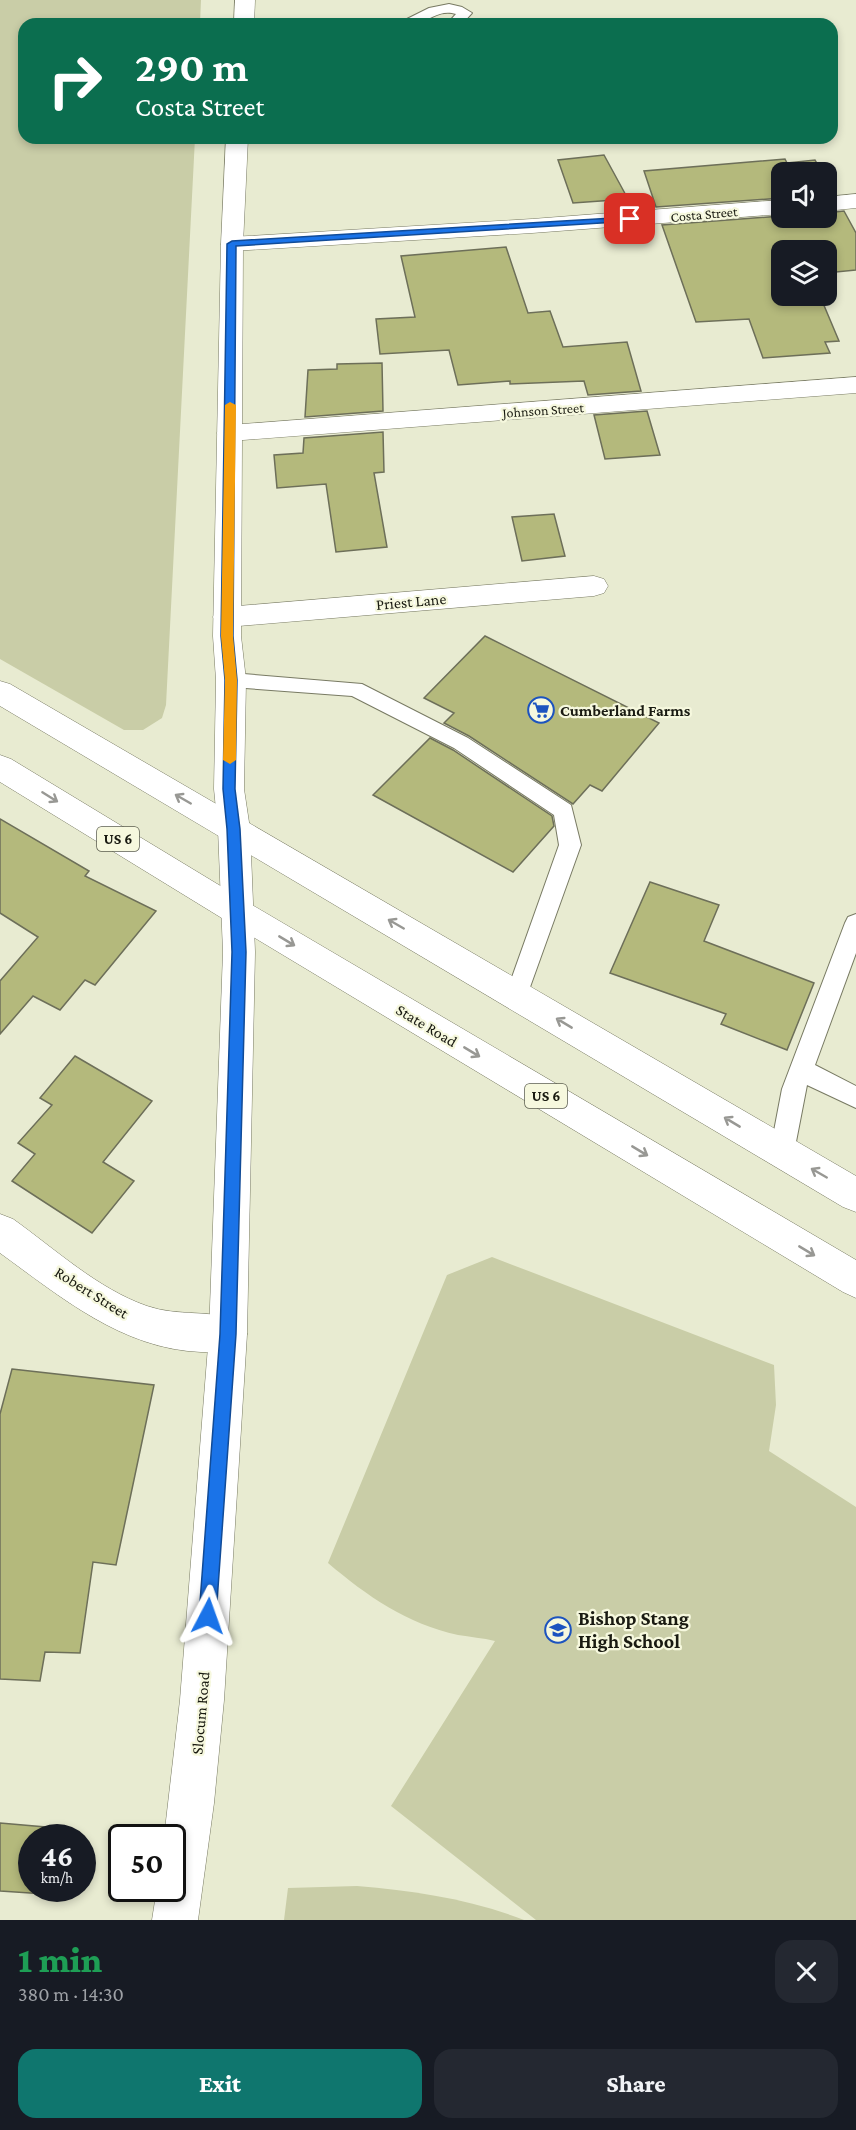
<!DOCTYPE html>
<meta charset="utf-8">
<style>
body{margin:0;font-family:"Crimson Pro",serif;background:#242831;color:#f1f3f6;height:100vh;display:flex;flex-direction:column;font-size:22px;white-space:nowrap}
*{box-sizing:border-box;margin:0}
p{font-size:20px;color:#9ea1a6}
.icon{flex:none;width:33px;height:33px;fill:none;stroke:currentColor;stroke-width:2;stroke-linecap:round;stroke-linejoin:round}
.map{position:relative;height:1920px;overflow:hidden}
.drawer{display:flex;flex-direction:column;background:#171b24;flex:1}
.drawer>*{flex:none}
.top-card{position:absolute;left:18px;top:18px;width:820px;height:126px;border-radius:18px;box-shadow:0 3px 9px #0003;background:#0b6e4f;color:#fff;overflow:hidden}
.fabs{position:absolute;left:771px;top:162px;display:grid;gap:12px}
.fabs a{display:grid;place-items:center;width:66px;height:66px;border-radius:12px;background:#171b24;box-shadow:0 3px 9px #0003;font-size:30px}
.speed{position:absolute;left:18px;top:1824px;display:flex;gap:12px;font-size:30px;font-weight:700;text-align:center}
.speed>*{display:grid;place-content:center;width:78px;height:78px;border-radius:50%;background:#171b24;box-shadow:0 3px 9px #0003;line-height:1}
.speed small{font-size:15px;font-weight:400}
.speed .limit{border:3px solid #111;border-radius:9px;background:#fff;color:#111}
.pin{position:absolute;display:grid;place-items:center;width:51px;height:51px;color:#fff;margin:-26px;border-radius:12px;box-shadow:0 3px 9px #0006}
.me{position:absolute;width:66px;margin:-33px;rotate:4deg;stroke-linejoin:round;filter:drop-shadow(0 0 4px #0008)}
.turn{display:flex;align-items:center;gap:21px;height:126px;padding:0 18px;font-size:27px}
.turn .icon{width:78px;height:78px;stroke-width:2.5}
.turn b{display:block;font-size:42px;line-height:51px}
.round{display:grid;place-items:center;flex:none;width:63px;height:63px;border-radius:18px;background:#242831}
.summary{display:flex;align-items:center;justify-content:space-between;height:102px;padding:0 18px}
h1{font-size:36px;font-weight:800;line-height:45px;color:#1e9e55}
.button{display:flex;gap:12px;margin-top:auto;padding:12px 18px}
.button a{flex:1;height:69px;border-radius:18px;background:#0f766e;color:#fff;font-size:24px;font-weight:800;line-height:69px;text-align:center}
.button a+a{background:#242831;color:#f1f3f6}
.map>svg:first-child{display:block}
.green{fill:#c9cda7}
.building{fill:#b4b97c;stroke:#6d6f59;stroke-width:1.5}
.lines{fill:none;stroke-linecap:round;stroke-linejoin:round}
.service-casing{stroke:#787a63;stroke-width:2}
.minor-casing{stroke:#787a63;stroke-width:1}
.secondary-casing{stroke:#787a63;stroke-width:1}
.primary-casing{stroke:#787a63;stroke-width:1}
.service{fill:#fff;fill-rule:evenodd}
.minor{fill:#fff;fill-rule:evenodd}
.secondary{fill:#fff;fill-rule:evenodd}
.primary{fill:#fff;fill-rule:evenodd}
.oneway{stroke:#989894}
.route{fill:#1a73e8;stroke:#114b97;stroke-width:1.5}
.slow{fill:#f59e0b}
.labels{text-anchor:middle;stroke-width:4.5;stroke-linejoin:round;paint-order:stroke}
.far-street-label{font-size:14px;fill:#191a11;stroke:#f6f8de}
.shield{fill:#f6f8de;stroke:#5b5d4e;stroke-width:1.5}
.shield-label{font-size:15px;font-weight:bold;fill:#191a11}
.street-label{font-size:16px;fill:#191a11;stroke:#f6f8de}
.poi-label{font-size:16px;font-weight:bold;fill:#191a11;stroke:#f6f8de;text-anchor:start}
.near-poi-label{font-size:20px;font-weight:bold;fill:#191a11;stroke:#f6f8de;text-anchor:start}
</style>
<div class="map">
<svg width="856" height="1920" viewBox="0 0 856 1920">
<rect width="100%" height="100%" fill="#e8ebd1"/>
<g class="green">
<path d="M 0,0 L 201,0 L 200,24 L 24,24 L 24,138 L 195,138 L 166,705 L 162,718 L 143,730 L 124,730 L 0,659 Z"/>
<path d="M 492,1257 L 774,1365 L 776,1405 L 769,1451 L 856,1507 L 856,1920 L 536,1920 L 391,1806 L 495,1641 C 483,1638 470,1637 458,1635 C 407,1624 367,1596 328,1563 L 447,1275 Z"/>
<path d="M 357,1886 C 415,1891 470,1899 524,1920 L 284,1920 L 288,1888 Z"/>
</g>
<g class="building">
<path d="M 604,155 L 628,199 L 573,203 L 558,160 Z"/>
<path d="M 785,159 L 787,163 L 815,160 L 822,172 L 782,172 L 782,198 L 656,207 L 644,171 Z"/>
<path d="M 844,211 L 856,233 L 856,270 L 826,273 L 826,250 L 782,250 L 782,296 L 820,296 L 839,341 L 825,342 L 830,353 L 763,358 L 749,319 L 696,322 L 662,225 L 782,216 L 826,218 L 826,213 Z"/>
<path d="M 506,247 L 528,313 L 550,311 L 563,347 L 627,342 L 641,391 L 588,395 L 584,381 L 510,384 L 510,381 L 458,385 L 449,350 L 380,354 L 376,319 L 415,317 L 401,256 Z"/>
<path d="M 382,363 L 383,411 L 305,417 L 308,370 L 337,369 L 337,364 Z"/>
<path d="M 647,411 L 660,455 L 605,459 L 594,415 Z"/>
<path d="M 383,432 L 384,472 L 374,473 L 387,547 L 336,552 L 326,484 L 277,488 L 274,455 L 303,453 L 304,438 Z"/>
<path d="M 554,514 L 565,556 L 522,561 L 512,517 Z"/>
<path d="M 485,636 L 659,723 L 602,791 L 590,785 L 573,804 L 469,736 L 444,723 L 454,713 L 424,698 Z"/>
<path d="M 430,738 L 453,750 L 552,816 L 554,826 L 513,872 L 373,795 Z"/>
<path d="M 0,819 L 89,871 L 85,876 L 156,911 L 95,985 L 85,980 L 60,1010 L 33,996 L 0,1034 L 0,981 L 38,937 L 0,913 Z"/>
<path d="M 650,882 L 719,905 L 704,941 L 814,983 L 787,1050 L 721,1024 L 726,1014 L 610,973 Z"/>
<path d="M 75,1056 L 152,1101 L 103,1162 L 134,1181 L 92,1233 L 12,1181 L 35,1154 L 18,1143 L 52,1105 L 40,1098 Z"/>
<path d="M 12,1369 L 154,1385 L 116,1565 L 93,1562 L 80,1653 L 45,1652 L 40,1681 L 0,1679 L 0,1414 Z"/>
<path d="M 0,1823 L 57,1828 L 55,1838 L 32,1838 L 32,1888 L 46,1888 L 45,1894 L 0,1891 Z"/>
</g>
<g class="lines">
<g class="service-casing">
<g id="service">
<path d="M 449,4 L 462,7 L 472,13 L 462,24 L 447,24 L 456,14 C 441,9 431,19 418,23 C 412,25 404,24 397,24 L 429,8 Z"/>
<path d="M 231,673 L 362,684 L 468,738 L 571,805 L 581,845 L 525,1001 L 517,1004 L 509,1001 L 506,994 L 559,845 L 554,815 L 454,748 L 352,696 L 231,687 L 224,685 L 221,680 L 224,675 Z"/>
<path d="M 856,914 L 856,953 L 815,1065 L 856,1086 L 856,1108 L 807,1085 L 794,1152 L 791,1160 L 782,1163 L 773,1160 L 770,1152 L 782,1089 L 845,923 L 848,917 Z"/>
</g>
</g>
<g class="minor-casing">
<g id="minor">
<path d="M 856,194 L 856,208 L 826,211 L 826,197 Z"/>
<path d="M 782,200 L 782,214 L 532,233 L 232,251 L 224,249 L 221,244 L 224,239 L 232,237 L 532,219 Z"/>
<path d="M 856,377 L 856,393 L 230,441 L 221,439 L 217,433 L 221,427 L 230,425 Z"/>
<path d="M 594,576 L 604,579 L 608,586 L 604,593 L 594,596 L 227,627 L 217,624 L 213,617 L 217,610 L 227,607 Z"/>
<path d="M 0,1214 L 13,1219 C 55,1249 98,1289 147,1306 C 178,1317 212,1309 242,1321 L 247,1334 L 242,1347 C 227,1353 216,1352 201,1352 C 122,1349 61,1297 0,1253 Z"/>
</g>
</g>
<g class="secondary-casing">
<g id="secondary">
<path d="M 235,0 L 255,0 L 254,24 L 234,24 Z"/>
<path d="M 226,138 L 248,138 L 243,244 L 241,636 L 246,680 L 244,789 L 250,829 L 255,952 L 247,1334 L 224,1700 L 214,1803 L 198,1920 L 152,1920 L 157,1888 L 172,1888 L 172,1838 L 164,1838 L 180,1700 L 209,1334 L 223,952 L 218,829 L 214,789 L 216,680 L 213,636 L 221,244 Z"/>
</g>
</g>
<g class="primary-casing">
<g id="primary">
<path d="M 0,681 L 10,684 L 856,1176 L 856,1212 L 843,1207 L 0,706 Z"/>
<path d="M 0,755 L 11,759 L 247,902 L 856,1260 L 856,1298 L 843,1292 L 225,920 L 0,782 Z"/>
</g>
</g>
<use href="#service" class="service"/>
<use href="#minor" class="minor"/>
<use href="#secondary" class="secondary"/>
<use href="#primary" class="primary"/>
</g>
<defs><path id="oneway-shaft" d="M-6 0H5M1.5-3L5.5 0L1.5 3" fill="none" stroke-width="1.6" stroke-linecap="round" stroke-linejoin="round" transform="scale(1.5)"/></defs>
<g class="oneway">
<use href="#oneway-shaft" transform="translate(50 797) rotate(32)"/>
<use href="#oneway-shaft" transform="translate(183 799) rotate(-150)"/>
<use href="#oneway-shaft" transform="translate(396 924) rotate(-150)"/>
<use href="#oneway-shaft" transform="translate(287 941) rotate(31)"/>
<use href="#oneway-shaft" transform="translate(564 1023) rotate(-149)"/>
<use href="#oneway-shaft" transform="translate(472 1052) rotate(31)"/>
<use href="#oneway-shaft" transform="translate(732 1122) rotate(-149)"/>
<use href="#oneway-shaft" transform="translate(640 1151) rotate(31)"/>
<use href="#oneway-shaft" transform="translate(819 1173) rotate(-150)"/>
<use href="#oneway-shaft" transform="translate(807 1251) rotate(31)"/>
</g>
<path class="route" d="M 630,217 L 635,219 L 633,221 L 236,246 L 233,636 L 237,680 L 235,789 L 240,829 L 246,952 L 236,1334 L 216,1616 L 214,1622 L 208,1625 L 202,1622 L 199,1616 L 220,1334 L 232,952 L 227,829 L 223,789 L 225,680 L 221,636 L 227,244 L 232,241 Z"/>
<path class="slow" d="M 230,402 L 236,405 L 233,636 L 237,680 L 236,760 L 230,764 L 223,760 L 225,680 L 221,636 L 225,405 Z"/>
<defs>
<g id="supermarket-ring" transform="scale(1.35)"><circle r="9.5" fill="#f6f8de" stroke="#1c53bf" stroke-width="1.5"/><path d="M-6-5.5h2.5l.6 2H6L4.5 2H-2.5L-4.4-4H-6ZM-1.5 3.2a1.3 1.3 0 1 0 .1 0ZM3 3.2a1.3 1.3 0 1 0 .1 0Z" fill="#1c53bf"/></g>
<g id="school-ring" transform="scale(1.35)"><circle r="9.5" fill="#f6f8de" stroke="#1c53bf" stroke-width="1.5"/><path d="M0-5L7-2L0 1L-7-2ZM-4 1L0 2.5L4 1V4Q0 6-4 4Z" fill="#1c53bf"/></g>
</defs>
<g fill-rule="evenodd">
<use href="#supermarket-ring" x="541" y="710"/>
<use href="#school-ring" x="558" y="1630"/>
</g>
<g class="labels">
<g class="far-street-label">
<text transform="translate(704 214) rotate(-5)" y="5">Costa Street</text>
<text transform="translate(543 410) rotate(-4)" y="5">Johnson Street</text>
</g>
<g class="shield">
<rect x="97" y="827" width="42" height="24" rx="4.5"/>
<rect x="525" y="1084" width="42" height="24" rx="4.5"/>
</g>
<g class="shield-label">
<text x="118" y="844">US 6</text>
<text x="546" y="1101">US 6</text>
</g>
<g class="street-label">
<text transform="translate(411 601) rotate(-5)" y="6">Priest Lane</text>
<text transform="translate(427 1025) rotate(31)" y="6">State Road</text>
<text transform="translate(92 1292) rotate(32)" y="6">Robert Street</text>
<text transform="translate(200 1713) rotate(-85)" y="6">Slocum Road</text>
</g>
<g class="poi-label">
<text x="560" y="716">Cumberland Farms</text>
</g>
<g class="near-poi-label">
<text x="578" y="1625">Bishop Stang<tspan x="578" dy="23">High School</tspan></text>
</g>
</g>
</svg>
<div class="fabs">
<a><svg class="icon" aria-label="sound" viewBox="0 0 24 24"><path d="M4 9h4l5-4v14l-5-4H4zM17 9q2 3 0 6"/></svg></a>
<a><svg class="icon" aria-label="layers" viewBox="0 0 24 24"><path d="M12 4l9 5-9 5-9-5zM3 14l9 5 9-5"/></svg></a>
</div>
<div class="speed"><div>46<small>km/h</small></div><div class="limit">50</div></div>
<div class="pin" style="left:630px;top:219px;background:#d93025"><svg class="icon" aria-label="arrive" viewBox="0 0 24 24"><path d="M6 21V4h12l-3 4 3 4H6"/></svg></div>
<svg class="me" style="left:208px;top:1616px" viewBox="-20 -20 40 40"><path d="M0-17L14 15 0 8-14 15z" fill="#1a73e8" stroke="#fff" stroke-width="4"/></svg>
<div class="top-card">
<div class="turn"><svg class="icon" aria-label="right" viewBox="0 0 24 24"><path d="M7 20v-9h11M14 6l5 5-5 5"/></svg><div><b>290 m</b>Costa Street</div></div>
</div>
</div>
<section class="drawer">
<div class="summary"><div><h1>1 min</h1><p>380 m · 14:30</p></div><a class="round"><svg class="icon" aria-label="close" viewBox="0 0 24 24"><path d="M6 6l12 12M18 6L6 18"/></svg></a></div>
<div class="button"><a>Exit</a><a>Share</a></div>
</section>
